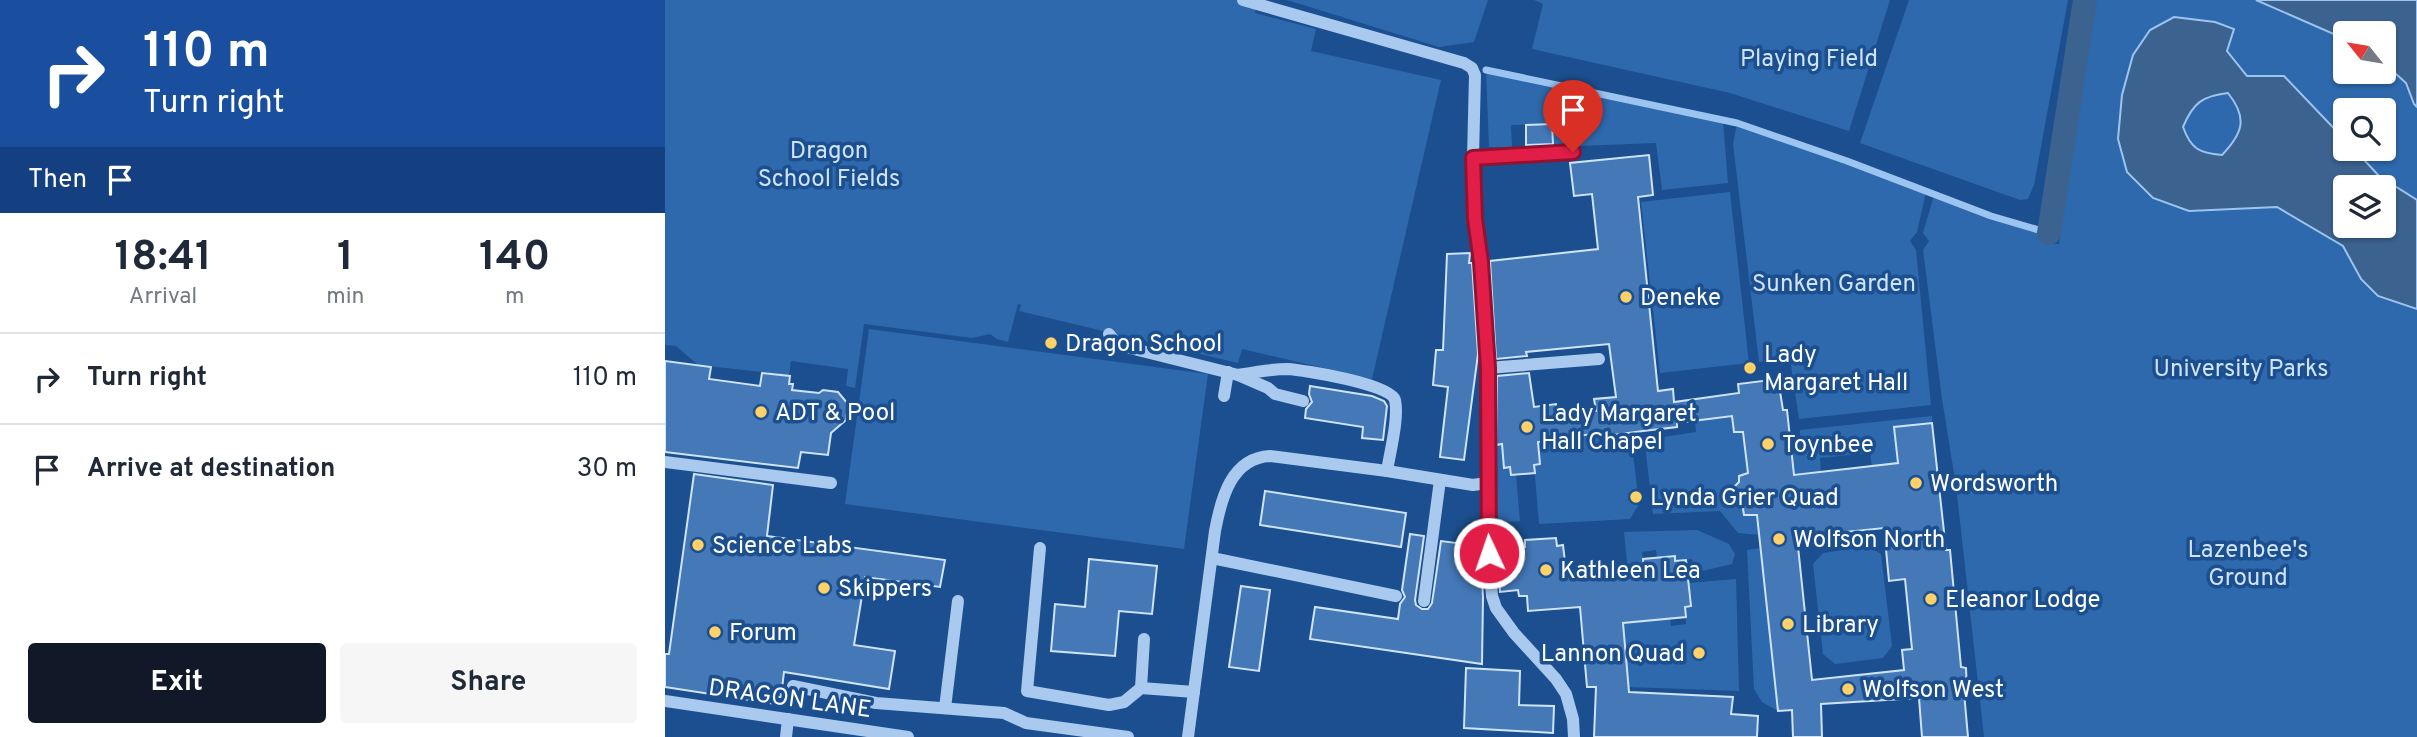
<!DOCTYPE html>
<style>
body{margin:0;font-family:Overpass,sans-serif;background:#f6f6f7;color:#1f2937;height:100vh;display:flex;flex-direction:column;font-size:26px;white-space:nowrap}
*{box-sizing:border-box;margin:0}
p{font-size:23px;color:#747a83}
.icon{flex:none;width:38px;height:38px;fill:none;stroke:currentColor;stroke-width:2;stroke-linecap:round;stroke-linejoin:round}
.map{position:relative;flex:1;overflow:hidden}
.drawer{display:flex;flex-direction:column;background:#fff;width:665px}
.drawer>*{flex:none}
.guide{background:#1a4fa0;color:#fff;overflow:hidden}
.needle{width:46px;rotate:300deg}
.controls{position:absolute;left:1668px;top:21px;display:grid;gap:14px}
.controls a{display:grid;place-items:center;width:63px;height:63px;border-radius:7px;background:#fff;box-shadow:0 2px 5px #0004;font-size:35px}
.pin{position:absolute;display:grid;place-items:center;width:60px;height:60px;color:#fff;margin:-72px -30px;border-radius:50% 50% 50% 0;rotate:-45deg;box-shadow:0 0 7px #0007}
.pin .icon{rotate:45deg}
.me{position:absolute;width:77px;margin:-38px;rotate:357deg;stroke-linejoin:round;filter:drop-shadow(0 0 5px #0008)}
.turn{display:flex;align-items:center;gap:24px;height:147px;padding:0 28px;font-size:32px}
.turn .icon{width:91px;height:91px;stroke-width:2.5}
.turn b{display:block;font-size:49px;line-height:60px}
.then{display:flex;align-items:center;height:66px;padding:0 28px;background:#0003;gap:14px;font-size:26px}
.eta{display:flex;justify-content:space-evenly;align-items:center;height:119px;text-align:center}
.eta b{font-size:42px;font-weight:700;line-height:49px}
.button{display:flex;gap:14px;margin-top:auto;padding:14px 28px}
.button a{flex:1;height:80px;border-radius:7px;background:#111827;color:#fff;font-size:28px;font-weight:700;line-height:80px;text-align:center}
.button a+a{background:#f6f6f7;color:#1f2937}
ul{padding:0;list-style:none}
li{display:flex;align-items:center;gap:21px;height:91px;padding:0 28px;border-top:2px solid #e0e1e3}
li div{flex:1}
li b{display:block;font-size:26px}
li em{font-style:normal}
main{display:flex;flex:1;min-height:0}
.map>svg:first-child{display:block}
.green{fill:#2e69ad;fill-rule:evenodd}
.water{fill:#3c6290;stroke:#9cc4f0;stroke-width:2;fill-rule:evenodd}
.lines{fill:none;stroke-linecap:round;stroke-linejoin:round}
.stream{stroke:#9cc4f0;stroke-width:7}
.canal{stroke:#3c6290;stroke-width:24}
.building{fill:#4478b7;stroke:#cfe3fa;stroke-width:2;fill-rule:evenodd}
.minor{stroke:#a9c9ee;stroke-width:12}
.route-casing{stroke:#92132f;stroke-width:18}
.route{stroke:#e11d48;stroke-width:12}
.poi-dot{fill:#ffd166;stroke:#1b4f8f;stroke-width:2.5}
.labels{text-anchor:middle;stroke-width:7;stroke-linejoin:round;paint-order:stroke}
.park-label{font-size:24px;fill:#cfe3fa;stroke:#1b4f8f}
.poi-label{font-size:24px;fill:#fff;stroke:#1b4f8f;text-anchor:start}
.street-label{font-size:24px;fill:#fff;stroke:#1b4f8f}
</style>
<main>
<section class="drawer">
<div class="guide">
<div class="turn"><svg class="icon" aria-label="right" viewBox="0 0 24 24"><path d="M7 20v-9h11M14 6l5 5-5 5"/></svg><div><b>110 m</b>Turn right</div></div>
<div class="then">Then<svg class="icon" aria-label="arrive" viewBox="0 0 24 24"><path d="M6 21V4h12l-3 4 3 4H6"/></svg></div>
</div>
<div class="eta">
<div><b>18:41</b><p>Arrival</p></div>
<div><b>1</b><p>min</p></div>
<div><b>140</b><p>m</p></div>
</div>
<ul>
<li><svg class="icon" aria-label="right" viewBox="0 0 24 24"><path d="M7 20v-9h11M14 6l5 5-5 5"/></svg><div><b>Turn right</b></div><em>110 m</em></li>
<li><svg class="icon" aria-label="arrive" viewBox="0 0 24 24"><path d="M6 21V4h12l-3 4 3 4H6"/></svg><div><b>Arrive at destination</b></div><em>30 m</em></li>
</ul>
<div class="button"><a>Exit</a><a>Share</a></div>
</section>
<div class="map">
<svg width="1752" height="737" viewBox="0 0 1752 737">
<rect width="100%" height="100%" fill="#1b4f8f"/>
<g class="green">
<path d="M 0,0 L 593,0 L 590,13 L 651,29 L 646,51 L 776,80 L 707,379 L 577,349 L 573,363 L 354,311 L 356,305 L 353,304 L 343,342 L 332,339 L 325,334 L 307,338 L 199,324 L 190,388 L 181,386 L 183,369 L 126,361 L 124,375 L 33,365 L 11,346 L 0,345 Z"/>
<path d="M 622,0 L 823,0 L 809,42 L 774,47 Z"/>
<path d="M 869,0 L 1225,0 L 1184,131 L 1065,93 L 867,49 L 878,4 Z"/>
<path d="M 1244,0 L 1403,0 L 1369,185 L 1363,199 L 1355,200 L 1195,143 Z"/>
<path d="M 1428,0 L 1591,0 L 1680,39 L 1680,72 L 1718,72 L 1719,63 L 1741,83 L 1749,104 L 1752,108 L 1752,737 L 1319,737 L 1291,486 L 1277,399 L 1258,250 L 1264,241 L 1258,233 L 1269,195 L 1371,230 L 1387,244 L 1394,244 ZM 1680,110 L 1718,110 L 1718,149 L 1680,149 ZM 1680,187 L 1718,187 L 1718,226 L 1680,226 Z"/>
<path d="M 821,70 L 1058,121 L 1063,183 L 997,190 L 991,143 L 889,147 L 887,124 L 846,125 L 847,147 L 824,147 Z"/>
<path d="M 1072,123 L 1182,161 L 1261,192 L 1252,232 L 1245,241 L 1251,250 L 1266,405 L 1134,419 L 1125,359 L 1094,362 L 1068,144 Z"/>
<path d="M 1065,192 L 1084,363 L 995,373 L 976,202 Z"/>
<path d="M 204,329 L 543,374 L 519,549 L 180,504 Z"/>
<path d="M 1067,416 L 1069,432 L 1078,432 L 1083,473 L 1070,486 L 1068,494 L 1077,502 L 1079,515 L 1092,515 L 1095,535 L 1073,533 L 1055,511 L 988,514 L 980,445 L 989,444 L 991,438 L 1031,432 L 1030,420 Z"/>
<path d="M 1267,416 L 1267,423 L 1230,427 L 1234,471 L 1208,473 L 1205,453 L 1155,458 L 1156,472 L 1127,489 L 1125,438 L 1135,436 L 1135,430 Z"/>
<path d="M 933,433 L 936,449 L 967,445 L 974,504 L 965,519 L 874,524 L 869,465 L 875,464 L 873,442 Z"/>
<path d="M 825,444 L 837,444 L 839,468 L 845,467 L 846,475 L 851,475 L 855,521 L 830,523 Z"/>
<path d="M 1032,530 L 1064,544 L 1070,554 L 1067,564 L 1029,573 L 1027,559 L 1010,561 L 1009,556 L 992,558 L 991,550 L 977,552 L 979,572 L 963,573 L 959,532 Z"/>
<path d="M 1203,546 L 1216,554 L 1227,646 L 1218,658 L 1170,664 L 1158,654 L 1148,564 L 1158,553 Z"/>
<path d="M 1097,548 L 1113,711 L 1097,702 L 1089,689 L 1082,550 Z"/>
<path d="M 1071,579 L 1074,691 L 964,687 L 956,607 L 1005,618 L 1006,626 L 1021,624 L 1020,607 L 1026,605 L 1024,583 Z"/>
</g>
<g class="water">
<path d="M 1591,0 L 1752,0 L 1752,107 L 1749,104 L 1741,83 L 1719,63 L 1718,33 L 1680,33 L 1680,39 Z"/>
<path d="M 1509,17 L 1550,22 L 1569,29 L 1562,51 L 1582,76 L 1619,76 L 1680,140 L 1680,149 L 1689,149 L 1714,176 L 1752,200 L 1752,309 L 1713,296 L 1696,279 L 1678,246 L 1612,207 L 1524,211 L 1488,198 L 1462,172 L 1453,139 L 1457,95 L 1468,55 L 1485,30 ZM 1563,93 C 1583,118 1578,133 1557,155 C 1534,153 1526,149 1518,127 C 1528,103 1537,96 1563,93 ZM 1680,187 L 1718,187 L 1718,226 L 1680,226 Z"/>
</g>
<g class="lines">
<path class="stream" d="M 821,70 L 1072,123 L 1182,161 L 1326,216 L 1384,233"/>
<path class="canal" d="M 1384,233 L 1420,0"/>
</g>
<g class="building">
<path d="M 887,124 L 888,144 L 861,145 L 861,125 Z"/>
<path d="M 984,155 L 988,195 L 973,197 L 993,391 L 1008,389 L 1009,402 L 1074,393 L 1073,384 L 1113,379 L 1118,410 L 1122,410 L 1129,475 L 1233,463 L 1229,427 L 1267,423 L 1281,550 L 1285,550 L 1296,667 L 1301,668 L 1302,691 L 1299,692 L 1303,737 L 1257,737 L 1254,698 L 1156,704 L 1157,737 L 1128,737 L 1127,710 L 1113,711 L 1092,515 L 1079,515 L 1077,502 L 1068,494 L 1070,486 L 1074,482 L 1074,476 L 1083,473 L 1078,432 L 1069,432 L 1067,416 L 1012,423 L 1012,427 L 978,431 L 934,437 L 933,433 L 873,442 L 875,464 L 869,465 L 870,473 L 846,475 L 845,467 L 839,468 L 837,444 L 831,445 L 832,376 L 864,373 L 869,407 L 891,404 L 893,416 L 931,411 L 929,399 L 951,397 L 944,344 L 861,352 L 862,356 L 831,359 L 825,261 L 933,249 L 927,194 L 909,196 L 905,163 ZM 1219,528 L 1224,581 L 1240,579 L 1247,649 L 1237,650 L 1239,670 L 1147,680 L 1132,537 Z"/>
<path d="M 805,253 L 804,263 L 807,263 L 813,354 L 799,460 L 775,457 L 783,387 L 768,385 L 771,350 L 778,350 L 782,254 Z"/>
<path d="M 0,361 L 46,367 L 44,379 L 95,386 L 97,373 L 125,376 L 124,384 L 128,384 L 127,390 L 154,393 L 158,390 L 173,392 L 183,404 L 181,420 L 166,433 L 163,455 L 136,452 L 133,468 L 0,452 Z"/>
<path d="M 645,386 L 707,396 L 719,401 L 722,406 L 718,440 L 697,438 L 698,427 L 640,418 L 641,409 L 647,402 L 644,394 Z"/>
<path d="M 29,474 L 108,485 L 102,536 L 280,560 L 275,587 L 200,577 L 189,645 L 230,651 L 224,689 L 119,672 L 116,697 L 112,697 L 111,704 L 0,687 L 0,654 L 4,654 Z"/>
<path d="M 600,491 L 741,513 L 736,547 L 595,525 Z"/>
<path d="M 745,534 L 759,536 L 750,600 L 751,605 L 757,609 L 763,609 L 767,603 L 776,541 L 792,543 L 791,552 L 815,550 L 818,597 L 817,664 L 645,639 L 650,607 L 733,619 L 735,604 L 740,597 L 737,590 Z"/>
<path d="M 891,538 L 892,546 L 898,545 L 900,562 L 904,562 L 905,576 L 909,576 L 909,579 L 979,570 L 978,559 L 1010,556 L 1010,561 L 1021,560 L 1026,606 L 1020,607 L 1021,617 L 958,623 L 964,692 L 1068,697 L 1066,714 L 1093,716 L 1092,737 L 929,737 L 931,687 L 922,687 L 915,607 L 863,611 L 862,596 L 854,596 L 853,590 L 835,592 L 832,549 L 860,547 L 860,540 Z"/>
<path d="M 424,559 L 492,566 L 487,614 L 454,611 L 450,656 L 386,651 L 390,604 L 420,607 Z"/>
<path d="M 576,586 L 605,590 L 594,671 L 564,667 Z"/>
<path d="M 801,668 L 855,671 L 854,705 L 889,706 L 888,733 L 799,728 Z"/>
</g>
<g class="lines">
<g class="minor">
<path d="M 578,0 L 799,63 L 807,68 L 810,75 L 808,158 L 810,219 L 816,262 L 823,368 L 822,532 L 827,596 L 831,608 L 849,633 L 891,679 L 901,694 L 908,719 L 909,737"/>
<path d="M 808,158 L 908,152"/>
<path d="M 444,334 L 453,345 L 573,375 L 603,388 L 610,394 L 638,401"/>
<path d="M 823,368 L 934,359"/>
<path d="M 573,375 C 590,372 606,369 622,369 C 639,370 726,384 730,400 C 734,418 725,452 722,471"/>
<path d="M 559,396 L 563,372"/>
<path d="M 0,462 L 166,483"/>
<path d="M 375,548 L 362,691 L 444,705 L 459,702 L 476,688 L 529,692"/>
<path d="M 547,558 L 731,596"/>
<path d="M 759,601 L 775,480"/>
<path d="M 128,686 L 211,703 L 339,713 L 361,723 L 463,737"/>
<path d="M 476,688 L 479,639"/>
<path d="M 0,701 L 243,737"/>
<path d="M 280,708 L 293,601"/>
<path d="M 121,737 L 123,719"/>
<path d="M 523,737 L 550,531 C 556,499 566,458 605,456 L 722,471 L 808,485 L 822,483"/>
</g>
</g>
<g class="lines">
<g class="route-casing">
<path id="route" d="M 824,553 L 823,368 L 816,262 L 810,219 L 808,158 L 908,152"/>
</g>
<use href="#route" class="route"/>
</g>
<g class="poi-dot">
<circle cx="961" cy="297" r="7"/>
<circle cx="386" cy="343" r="7"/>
<circle cx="1085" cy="368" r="7"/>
<circle cx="96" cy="412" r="7"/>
<circle cx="862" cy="427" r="7"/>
<circle cx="1103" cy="444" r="7"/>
<circle cx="1251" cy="483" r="7"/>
<circle cx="971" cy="497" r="7"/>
<circle cx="1114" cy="539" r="7"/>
<circle cx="33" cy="545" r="7"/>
<circle cx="881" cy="570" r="7"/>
<circle cx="159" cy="588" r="7"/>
<circle cx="1266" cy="599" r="7"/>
<circle cx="1123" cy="624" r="7"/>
<circle cx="50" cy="632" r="7"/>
<circle cx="1034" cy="653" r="7"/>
<circle cx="1183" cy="689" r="7"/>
</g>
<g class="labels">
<g class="park-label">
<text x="1144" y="66">Playing Field</text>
<text x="164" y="158">Dragon<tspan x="164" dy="28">School Fields</tspan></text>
<text x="1169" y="291">Sunken Garden</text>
<text x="1576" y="376">University Parks</text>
<text x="1583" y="557">Lazenbee's<tspan x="1583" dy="28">Ground</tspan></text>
</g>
<g class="poi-label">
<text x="975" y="305">Deneke</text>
<text x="400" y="351">Dragon School</text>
<text x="1099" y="362">Lady<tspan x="1099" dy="28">Margaret Hall</tspan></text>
<text x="110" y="420">ADT &amp; Pool</text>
<text x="876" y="421">Lady Margaret<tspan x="876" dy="28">Hall Chapel</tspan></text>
<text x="1117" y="452">Toynbee</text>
<text x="1265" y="491">Wordsworth</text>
<text x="985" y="505">Lynda Grier Quad</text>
<text x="1128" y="547">Wolfson North</text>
<text x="47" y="553">Science Labs</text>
<text x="895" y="578">Kathleen Lea</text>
<text x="173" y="596">Skippers</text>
<text x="1280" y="607">Eleanor Lodge</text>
<text x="1137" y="632">Library</text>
<text x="64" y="640">Forum</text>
<text x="1020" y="661" text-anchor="end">Lannon Quad</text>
<text x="1197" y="697">Wolfson West</text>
</g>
<g class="street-label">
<text transform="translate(125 698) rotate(8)" y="8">DRAGON LANE</text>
</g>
</g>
</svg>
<div class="controls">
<a><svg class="needle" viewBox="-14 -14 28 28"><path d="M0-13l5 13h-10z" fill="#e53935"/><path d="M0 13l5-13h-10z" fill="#747a83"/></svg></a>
<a><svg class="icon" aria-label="search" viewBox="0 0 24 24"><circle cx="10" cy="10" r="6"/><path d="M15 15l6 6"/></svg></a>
<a><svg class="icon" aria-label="layers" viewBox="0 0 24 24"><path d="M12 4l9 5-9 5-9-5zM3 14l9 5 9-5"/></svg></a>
</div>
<div class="pin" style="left:908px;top:152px;background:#d93025"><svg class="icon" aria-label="arrive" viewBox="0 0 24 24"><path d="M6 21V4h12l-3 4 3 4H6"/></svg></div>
<svg class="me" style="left:824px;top:553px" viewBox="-20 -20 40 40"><circle r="17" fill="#e11d48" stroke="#fff" stroke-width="3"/><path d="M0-11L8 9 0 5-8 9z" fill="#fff"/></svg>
</div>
</main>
